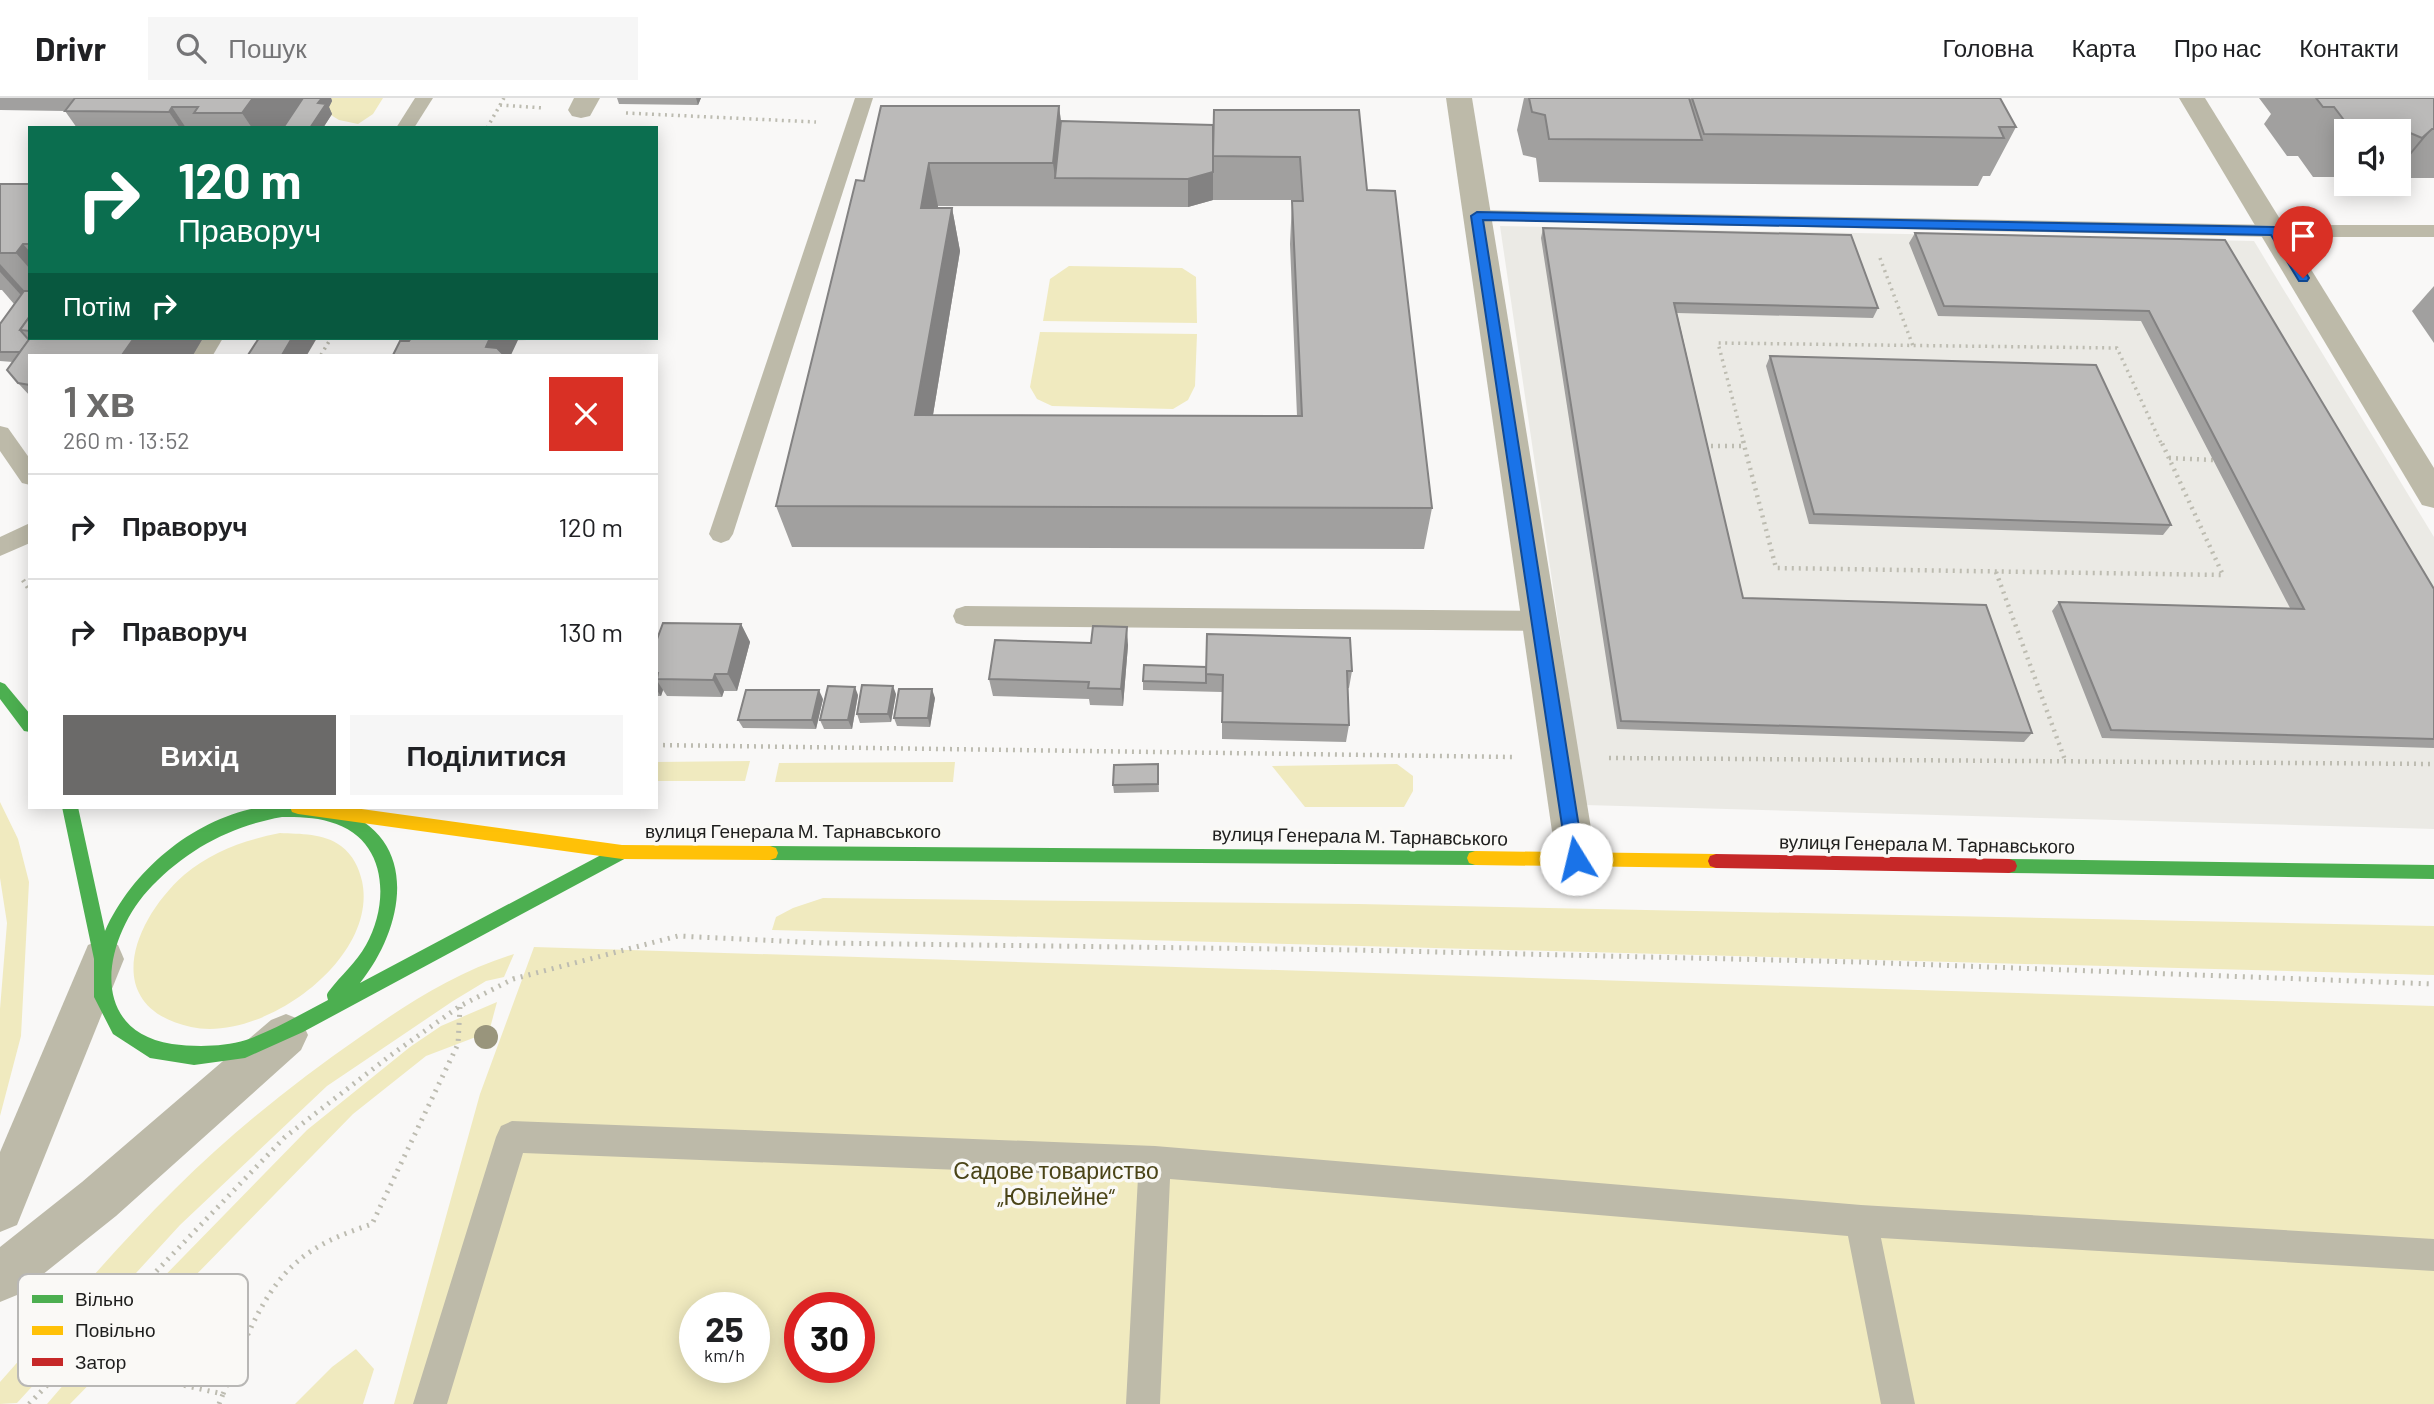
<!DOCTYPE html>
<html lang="uk">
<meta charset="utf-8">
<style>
body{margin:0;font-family:Barlow,sans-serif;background:#f6f6f6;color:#202124;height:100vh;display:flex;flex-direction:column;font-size:26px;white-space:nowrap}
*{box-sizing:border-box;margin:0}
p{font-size:23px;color:#757577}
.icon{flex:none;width:38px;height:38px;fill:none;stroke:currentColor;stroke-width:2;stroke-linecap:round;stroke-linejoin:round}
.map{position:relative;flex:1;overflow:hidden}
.side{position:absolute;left:28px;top:256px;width:630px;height:455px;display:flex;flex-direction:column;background:#fff;border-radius:0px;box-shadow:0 4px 18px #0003}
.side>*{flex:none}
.hud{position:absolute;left:28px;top:28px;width:630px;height:214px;border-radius:0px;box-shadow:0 4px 18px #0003;background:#0b6e4f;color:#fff;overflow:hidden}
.buttons{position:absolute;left:2334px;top:21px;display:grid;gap:14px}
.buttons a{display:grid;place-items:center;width:77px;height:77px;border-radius:0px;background:#fff;box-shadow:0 4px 18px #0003;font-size:35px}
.speed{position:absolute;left:679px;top:1194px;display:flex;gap:14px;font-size:35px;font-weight:700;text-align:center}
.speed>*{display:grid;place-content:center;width:91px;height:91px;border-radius:50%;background:#fff;box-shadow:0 4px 18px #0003;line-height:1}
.speed small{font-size:18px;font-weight:400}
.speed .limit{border:10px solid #d22;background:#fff;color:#111}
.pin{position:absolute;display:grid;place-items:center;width:60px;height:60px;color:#fff;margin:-72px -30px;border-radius:50% 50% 50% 0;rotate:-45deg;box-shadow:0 0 7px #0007}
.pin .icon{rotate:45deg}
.me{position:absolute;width:77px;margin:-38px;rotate:351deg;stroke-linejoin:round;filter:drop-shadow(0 0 5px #0008)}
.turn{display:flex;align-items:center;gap:24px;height:147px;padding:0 35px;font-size:32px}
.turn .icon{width:91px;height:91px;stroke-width:2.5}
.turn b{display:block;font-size:49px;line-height:60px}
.then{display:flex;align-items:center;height:66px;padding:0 35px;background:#0003;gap:14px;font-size:26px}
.round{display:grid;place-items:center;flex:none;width:74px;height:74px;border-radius:0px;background:#f6f6f6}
.head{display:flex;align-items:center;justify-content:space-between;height:119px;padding:0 35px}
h1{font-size:42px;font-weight:600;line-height:52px;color:#6b6a69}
.primary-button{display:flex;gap:14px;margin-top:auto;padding:14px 35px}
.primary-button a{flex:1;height:80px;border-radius:0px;background:#6b6a69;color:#fff;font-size:28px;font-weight:600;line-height:80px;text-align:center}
.primary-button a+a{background:#f6f6f6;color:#202124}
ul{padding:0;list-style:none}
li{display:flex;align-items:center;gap:21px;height:105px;padding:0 35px;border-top:2px solid #e0e0e0}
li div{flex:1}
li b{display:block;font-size:26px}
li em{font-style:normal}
header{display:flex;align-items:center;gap:42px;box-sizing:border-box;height:98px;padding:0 35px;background:#fff;border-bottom:2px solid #e0e0e0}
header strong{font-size:33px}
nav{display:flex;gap:38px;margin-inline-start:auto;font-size:24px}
.search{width:490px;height:63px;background:#f6f6f6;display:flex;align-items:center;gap:18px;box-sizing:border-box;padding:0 24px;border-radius:0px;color:#757577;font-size:26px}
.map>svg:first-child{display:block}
.built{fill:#ebeae5}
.green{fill:#f0eabf;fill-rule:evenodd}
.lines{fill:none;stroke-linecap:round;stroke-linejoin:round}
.path-far2{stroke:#bdbcb1;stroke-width:3.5;stroke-dasharray:2 4.5;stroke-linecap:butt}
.path-far1{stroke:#bdbcb1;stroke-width:4.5;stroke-dasharray:2 5;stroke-linecap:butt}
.path{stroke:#bdbcb1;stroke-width:5;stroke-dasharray:2 6;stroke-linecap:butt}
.lane{fill:#bdbaa9;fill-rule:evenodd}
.street{fill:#bdbaa9;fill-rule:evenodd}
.fast{fill:#4caf50;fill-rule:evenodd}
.slow{fill:#ffc107;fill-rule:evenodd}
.jam{fill:#c62828;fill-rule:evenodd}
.tree{fill:#99957c}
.wall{fill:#a1a09f;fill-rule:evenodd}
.shaded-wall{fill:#838282}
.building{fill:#bbbab9;stroke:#838282;stroke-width:2}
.route{fill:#1a73e8;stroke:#114b97;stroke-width:2}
.labels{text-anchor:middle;stroke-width:7;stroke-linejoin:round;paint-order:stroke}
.street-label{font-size:19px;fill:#1e1e1d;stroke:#faf9f6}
.near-park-label{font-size:23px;fill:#4a4417;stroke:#faf9f6}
.key{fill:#faf9f6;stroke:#b8b7b5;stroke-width:2}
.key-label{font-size:19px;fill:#1e1e1d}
</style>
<header>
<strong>Drivr</strong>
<div class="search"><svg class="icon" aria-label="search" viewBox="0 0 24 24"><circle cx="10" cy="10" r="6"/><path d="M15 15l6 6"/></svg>Пошук</div>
<nav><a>Головна</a><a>Карта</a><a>Про нас</a><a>Контакти</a></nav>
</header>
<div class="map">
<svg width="2434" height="1306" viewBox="0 0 2434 1306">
<rect width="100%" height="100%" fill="#f9f8f7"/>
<path class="built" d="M 1500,128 L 2254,143 L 2434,439 L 2434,731 L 1585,707 Z"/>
<g class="green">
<path d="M 321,0 L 383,0 L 373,16 L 358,26 L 339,22 L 318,9 Z"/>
<path d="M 1069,168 L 1182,170 L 1196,179 L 1197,225 L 1043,223 L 1050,181 Z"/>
<path d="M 1040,234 L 1197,236 L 1195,288 L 1188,302 L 1173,311 L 1052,308 L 1037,301 L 1030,289 Z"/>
<path d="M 750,663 L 745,683 L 656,683 L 656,664 Z"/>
<path d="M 955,664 L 953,684 L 775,684 L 779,665 Z"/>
<path d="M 1397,666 L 1413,678 L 1413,693 L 1404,709 L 1305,709 L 1272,668 Z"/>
<path d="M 0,704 L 18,741 L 29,784 L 21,938 L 0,1018 L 0,911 L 7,825 L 0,780 Z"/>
<path d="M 280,735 C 300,736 324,735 341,748 C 353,757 359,770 362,783 C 379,861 262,945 191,929 C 100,909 132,823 184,777 C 212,753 245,742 280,735 Z"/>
<path d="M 823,800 L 1358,806 L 2434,828 L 2434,877 L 772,832 L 776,819 L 793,810 Z"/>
<path d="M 534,849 L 2434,908 L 2434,1306 L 394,1306 L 480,996 ZM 695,1209 L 754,1209 L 754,1269 L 695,1269 ZM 800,1209 L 859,1209 L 859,1269 L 800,1269 Z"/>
<path d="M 514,856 L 504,879 L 486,883 L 453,903 L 327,988 L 180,1127 L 17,1305 L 0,1306 L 0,1284 C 58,1219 113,1152 175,1091 C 231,1035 295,984 360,939 C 408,905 458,873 514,856 Z"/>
<path d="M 497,904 L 489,934 L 426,958 L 353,1016 L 70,1306 L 47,1306 L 102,1242 L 307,1032 L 410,949 L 441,928 Z"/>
<path d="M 356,1251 L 374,1271 L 363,1306 L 295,1306 L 332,1269 Z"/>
</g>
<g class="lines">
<g class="path-far2">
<path d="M 500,7 L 544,10"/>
<path d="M 626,15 L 816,24"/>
<path d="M 487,30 L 504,0"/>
<path d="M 1880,160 L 1913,248"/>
<path d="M 321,257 L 331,240"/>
<path d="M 1744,345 L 1718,245 L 2117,250 L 2161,345"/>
</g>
<g class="path-far1">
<path d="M 1743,343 L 1776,470 L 2223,477 L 2161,343"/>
<path d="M 1704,348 L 1745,348"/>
<path d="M 2169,360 L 2213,362"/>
<path d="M 1996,474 L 2065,662"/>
<path d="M 23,482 L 30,493"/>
<path d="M 656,647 L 1513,659"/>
<path d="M 1609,660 L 2434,666"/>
</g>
<g class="path">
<path d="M 79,1253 L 105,1270 L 223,1296 C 245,1245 263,1183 313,1152 C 331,1140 352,1133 372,1126 L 458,946 L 460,909"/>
<path d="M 29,1306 L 285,1039 L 391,957 L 460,908 L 513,881 L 678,838 L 823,845 L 1353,852 L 1858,864 L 2434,886"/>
<path d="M 219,1306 L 223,1296"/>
</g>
<g class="lane">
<path d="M 415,0 L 433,0 L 414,30 L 396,30 Z"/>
<path d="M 855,0 L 873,0 L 733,436 L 729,442 L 721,445 L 713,442 L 709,436 Z"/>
<path d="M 1477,112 L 2275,127 L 2434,127 L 2434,139 L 2275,139 L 1470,122 L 1467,118 L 1470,114 Z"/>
<path d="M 202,240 L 223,240 L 213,257 L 192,257 Z"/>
<path d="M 0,328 L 8,330 L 30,361 L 30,387 L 22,385 L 0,353 Z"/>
<path d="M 30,425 L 30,445 L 0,458 L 0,439 Z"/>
<path d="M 965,508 L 1541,513 L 1550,516 L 1553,523 L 1550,530 L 1541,533 L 965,528 L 956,525 L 953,518 L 956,511 Z"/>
<path d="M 512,1023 L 1155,1048 L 1861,1107 L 2434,1141 L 2434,1173 L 1881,1140 L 1915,1306 L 1881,1306 L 1848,1138 L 1170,1081 L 1160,1306 L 1126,1306 L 1138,1079 L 523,1055 L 447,1306 L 413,1306 L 496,1039 L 501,1028 Z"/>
</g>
<g class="street">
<path d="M 574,0 L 600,0 L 590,18 L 581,20 L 572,18 L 568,12 Z"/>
<path d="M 1446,0 L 1472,0 L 1596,761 L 1590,774 L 1576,779 L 1562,774 L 1556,761 Z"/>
<path d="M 2179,0 L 2205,0 L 2434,370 L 2434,410 L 2422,407 Z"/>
<path d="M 103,841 L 118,847 L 124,861 L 17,1127 L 0,1134 L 0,1054 L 88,847 Z"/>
<path d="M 286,916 L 301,922 L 308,937 L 301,952 L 116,1118 L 17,1197 L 0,1204 L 0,1149 L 82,1084 L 271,922 Z"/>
</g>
<g class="fast">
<path d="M 0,584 L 5,586 L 30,616 L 30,634 L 24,633 L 0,601 Z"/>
<path d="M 62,709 L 78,709 L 105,833 C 132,773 191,723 256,710 C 268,707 282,709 294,709 C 307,709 322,707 336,711 C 422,738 405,829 360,885 L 616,749 L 622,747 L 628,749 L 630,754 L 628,759 L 303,934 L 245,960 L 194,967 L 150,960 L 113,936 L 94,899 L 94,861 ZM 282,719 C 298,719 314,719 330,724 C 386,739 391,802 366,847 C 356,865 341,877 329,893 C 326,897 327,897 328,902 C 301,916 274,932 246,942 C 223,949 195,949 172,946 C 84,932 105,836 152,788 C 188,751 231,728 282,719 Z"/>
<path d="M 770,748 L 1475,753 L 1481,755 L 1483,760 L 1481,765 L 1475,767 L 770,762 L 764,760 L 762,755 L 764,750 Z"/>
<path d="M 2009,761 L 2434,767 L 2434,781 L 2009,775 L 2003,773 L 2001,768 L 2003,763 Z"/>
</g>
<g class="slow">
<path d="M 290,709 L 347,709 L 622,747 L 770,748 L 776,750 L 778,755 L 776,760 L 770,762 L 622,761 L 298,716 L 292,714 Z"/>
<path d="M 1475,753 L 1716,756 L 1722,758 L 1724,763 L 1722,768 L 1716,770 L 1475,767 L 1469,765 L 1467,760 L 1469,755 Z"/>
</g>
<path class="jam" d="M 1716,756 L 2009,761 L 2015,763 L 2017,768 L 2015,773 L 2009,775 L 1716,770 L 1710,768 L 1708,763 L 1710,758 Z"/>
</g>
<circle class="tree" cx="486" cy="939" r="12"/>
<g class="wall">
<path d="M 0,0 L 331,0 L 332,3 L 329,9 L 332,16 L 323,30 L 77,30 L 65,13 L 0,12 Z"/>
<path d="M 617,0 L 701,0 L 698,7 L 619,6 Z"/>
<path d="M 1524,0 L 2000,0 L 2016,29 L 1990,78 L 1983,78 L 1978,88 L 1539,84 L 1536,60 L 1523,57 L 1517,32 Z"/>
<path d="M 2259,0 L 2434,0 L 2434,80 L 2399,80 L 2399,33 L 2347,33 L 2347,79 L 2313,79 L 2298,58 L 2287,58 L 2264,26 L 2271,16 Z"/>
<path d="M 1059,8 L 1061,23 L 1214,27 L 1214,12 L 1367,92 L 1432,410 L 1424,451 L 792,449 L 776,408 L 864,83 ZM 1213,102 L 1298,102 L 1298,103 L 1292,103 L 1290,146 L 1297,318 L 933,317 L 960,153 L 952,110 L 938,110 L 938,108 L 1188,109 Z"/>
<path d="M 0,86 L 30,86 L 30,240 L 203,240 L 193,257 L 30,257 L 30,298 L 18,285 L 13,264 L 0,263 L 0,226 L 14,206 L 2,192 L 0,192 Z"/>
<path d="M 1543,130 L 1878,210 L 1873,220 L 1677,215 L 1743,500 L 2032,635 L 2024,644 L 1617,631 L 1541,140 Z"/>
<path d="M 1915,135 L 2225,142 L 2434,491 L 2434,650 L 2102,640 L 2052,513 L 2059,504 L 2290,510 L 2141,223 L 1938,218 L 1909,145 Z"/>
<path d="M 2434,188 L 2434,245 L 2412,213 Z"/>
<path d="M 411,240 L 533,240 L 528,242 L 409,243 Z"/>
<path d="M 1770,258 L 2171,427 L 2163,437 L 1809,426 L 1766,268 Z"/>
<path d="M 741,526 L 750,544 L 737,593 L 724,593 L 722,599 L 667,598 L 663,592 L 661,598 L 656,598 L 656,544 Z"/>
<path d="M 1128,547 L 1123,608 L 1090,607 L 1089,601 L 993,598 L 989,581 Z"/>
<path d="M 1144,567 L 1352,573 L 1349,590 L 1347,590 L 1349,627 L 1346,644 L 1222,641 L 1222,594 L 1143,592 L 1143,583 Z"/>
<path d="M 896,596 L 891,624 L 860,625 L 857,616 Z"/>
<path d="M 858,597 L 852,631 L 824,631 L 820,622 Z"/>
<path d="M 935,600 L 930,629 L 897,628 L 894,620 Z"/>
<path d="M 823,601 L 816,631 L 743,630 L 738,622 Z"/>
<path d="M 1158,666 L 1159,694 L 1114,695 L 1113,687 Z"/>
</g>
<g class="shaded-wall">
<path d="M 253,0 L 316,0 L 296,30 L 252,30 L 242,15 Z"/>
<path d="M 322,0 L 331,0 L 332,3 L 329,9 L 332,16 L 323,30 L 310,30 L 318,5 Z"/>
<path d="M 696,0 L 701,0 L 698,7 Z"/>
<path d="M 1059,8 L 1064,51 L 1055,80 L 1053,65 Z"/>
<path d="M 172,9 L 186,30 L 180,30 L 169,14 Z"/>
<path d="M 2432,31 L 2399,71 L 2399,68 L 2422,40 Z"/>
<path d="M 929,65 L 938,108 L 930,153 L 921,110 Z"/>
<path d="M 1213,74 L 1213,102 L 1188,109 L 1188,81 Z"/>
<path d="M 952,110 L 960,153 L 926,359 L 915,317 Z"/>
<path d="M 23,146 L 30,154 L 30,171 L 16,155 Z"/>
<path d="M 0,166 L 30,199 L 30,207 L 0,174 Z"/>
<path d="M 134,240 L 203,240 L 193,257 L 122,257 Z"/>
<path d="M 292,240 L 317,240 L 307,257 L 282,257 Z"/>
<path d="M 490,240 L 517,240 L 518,242 L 511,257 L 490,257 L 486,249 Z"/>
<path d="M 741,526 L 750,544 L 737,593 L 728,576 Z"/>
<path d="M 1127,529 L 1128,547 L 1123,608 L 1121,591 Z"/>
<path d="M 715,576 L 724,593 L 722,599 L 713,582 Z"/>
<path d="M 656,581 L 663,592 L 661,598 L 656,591 Z"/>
<path d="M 893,588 L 896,596 L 891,624 L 888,616 Z"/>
<path d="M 855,589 L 858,597 L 852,631 L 848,622 Z"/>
<path d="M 932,591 L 935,600 L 930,629 L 928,620 Z"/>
<path d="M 819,592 L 823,601 L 816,631 L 812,622 Z"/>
</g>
<g class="building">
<path d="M 75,0 L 253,0 L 242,15 L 194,15 L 198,9 L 172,9 L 169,14 L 65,13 Z"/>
<path d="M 303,0 L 322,0 L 318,5 L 326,6 L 310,30 L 283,30 Z"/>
<path d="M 1529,0 L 1689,0 L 1702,42 L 1549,41 L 1545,17 L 1532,14 Z"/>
<path d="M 1692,0 L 2000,0 L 2016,29 L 1999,29 L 2004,40 L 1704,36 Z"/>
<path d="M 2316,0 L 2434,0 L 2434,31 L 2432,31 L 2422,40 L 2401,31 L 2350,30 L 2334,9 L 2323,9 Z"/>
<path d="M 881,8 L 1059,8 L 1053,65 L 929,65 L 921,110 L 952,110 L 915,317 L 1302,318 L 1292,103 L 1303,103 L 1300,59 L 1213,58 L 1214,12 L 1359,12 L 1367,92 L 1395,93 L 1432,410 L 776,408 L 856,82 L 864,83 Z"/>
<path d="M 1061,23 L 1213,27 L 1213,74 L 1188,81 L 1055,80 Z"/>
<path d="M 0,86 L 30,86 L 30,146 L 23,146 L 16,155 L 0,155 Z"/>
<path d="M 1543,130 L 1851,137 L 1878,210 L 1674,205 L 1743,500 L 1986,507 L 2032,635 L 1621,623 Z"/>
<path d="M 1915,135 L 2225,142 L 2434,491 L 2434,641 L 2111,632 L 2059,504 L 2304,511 L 2149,213 L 1944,208 Z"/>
<path d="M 24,193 L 30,193 L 30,218 L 20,232 L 29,242 L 20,254 L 0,254 L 0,226 Z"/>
<path d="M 30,218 L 30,233 L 20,232 Z"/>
<path d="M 30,240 L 134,240 L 122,257 L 30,257 L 30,287 L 18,285 L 7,272 Z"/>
<path d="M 259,240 L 292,240 L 282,257 L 248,257 Z"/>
<path d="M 411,240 L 490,240 L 486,249 L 497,250 L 504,257 L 393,257 L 400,243 L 409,243 Z"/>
<path d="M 1770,258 L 2096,267 L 2171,427 L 1814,416 Z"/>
<path d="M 663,525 L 741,526 L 728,576 L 715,576 L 713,582 L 657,581 L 658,575 L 656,575 L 656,544 Z"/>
<path d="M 1093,528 L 1127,529 L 1121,591 L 1088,590 L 1089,584 L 989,581 L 995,542 L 1091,545 Z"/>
<path d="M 1207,536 L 1350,540 L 1352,573 L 1347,573 L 1349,627 L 1222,624 L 1223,577 L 1206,576 Z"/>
<path d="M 1144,567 L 1206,569 L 1206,585 L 1143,583 Z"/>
<path d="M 862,587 L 893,588 L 888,616 L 857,616 Z"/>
<path d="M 828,588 L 855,589 L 848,622 L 820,622 Z"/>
<path d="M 899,591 L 932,591 L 928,620 L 894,620 Z"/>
<path d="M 746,592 L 819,592 L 812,622 L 738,622 Z"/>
<path d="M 1158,666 L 1158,686 L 1113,687 L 1114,667 Z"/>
</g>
<path class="route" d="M 1477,114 L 2275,129 L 2279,130 L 2309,180 L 2307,183 L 2299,183 L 2271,137 L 1483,122 L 1584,761 L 1582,766 L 1576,769 L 1570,766 L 1567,761 L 1471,118 Z"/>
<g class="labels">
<g class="street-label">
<text x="793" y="740">вулиця Генерала М. Тарнавського</text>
<text transform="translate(1360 738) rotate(1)" y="7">вулиця Генерала М. Тарнавського</text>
<text transform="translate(1927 746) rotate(1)" y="7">вулиця Генерала М. Тарнавського</text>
</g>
<g class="near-park-label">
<text x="1056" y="1081">Садове товариство<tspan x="1056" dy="26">„Ювілейне“</tspan></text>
</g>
</g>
<rect x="18" y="1176" width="230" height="112" rx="10" class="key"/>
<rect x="32" y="1197" width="31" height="8" fill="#4caf50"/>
<rect x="32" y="1228" width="31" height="9" fill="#ffc107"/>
<rect x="32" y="1260" width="31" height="8" fill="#c62828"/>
<g class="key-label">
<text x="75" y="1208">Вільно</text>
<text x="75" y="1239">Повільно</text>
<text x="75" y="1271">Затор</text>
</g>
</svg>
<div class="buttons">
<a><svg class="icon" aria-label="sound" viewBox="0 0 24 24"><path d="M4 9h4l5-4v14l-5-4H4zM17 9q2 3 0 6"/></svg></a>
</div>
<div class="speed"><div>25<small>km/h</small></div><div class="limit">30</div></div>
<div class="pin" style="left:2303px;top:180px;background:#d93025"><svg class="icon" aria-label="arrive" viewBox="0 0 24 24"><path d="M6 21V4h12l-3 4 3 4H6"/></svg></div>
<svg class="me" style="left:1576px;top:761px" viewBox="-20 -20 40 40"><circle r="19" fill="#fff"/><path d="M0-13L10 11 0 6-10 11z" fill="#1a73e8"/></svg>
<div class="hud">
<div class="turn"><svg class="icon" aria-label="right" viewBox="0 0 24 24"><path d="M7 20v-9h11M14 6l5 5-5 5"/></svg><div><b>120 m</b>Праворуч</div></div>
<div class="then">Потім<svg class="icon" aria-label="right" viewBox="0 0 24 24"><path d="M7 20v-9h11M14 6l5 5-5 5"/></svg></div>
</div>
<section class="side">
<div class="head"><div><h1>1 хв</h1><p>260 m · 13:52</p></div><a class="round" style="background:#d93025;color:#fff"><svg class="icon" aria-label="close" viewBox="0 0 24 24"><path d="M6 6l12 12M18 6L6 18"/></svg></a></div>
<ul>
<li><svg class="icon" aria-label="right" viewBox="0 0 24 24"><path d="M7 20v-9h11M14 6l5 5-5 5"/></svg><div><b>Праворуч</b></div><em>120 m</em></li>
<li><svg class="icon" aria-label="right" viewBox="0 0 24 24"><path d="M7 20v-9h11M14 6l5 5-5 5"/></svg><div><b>Праворуч</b></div><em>130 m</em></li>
</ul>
<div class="primary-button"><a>Вихід</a><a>Поділитися</a></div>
</section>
</div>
